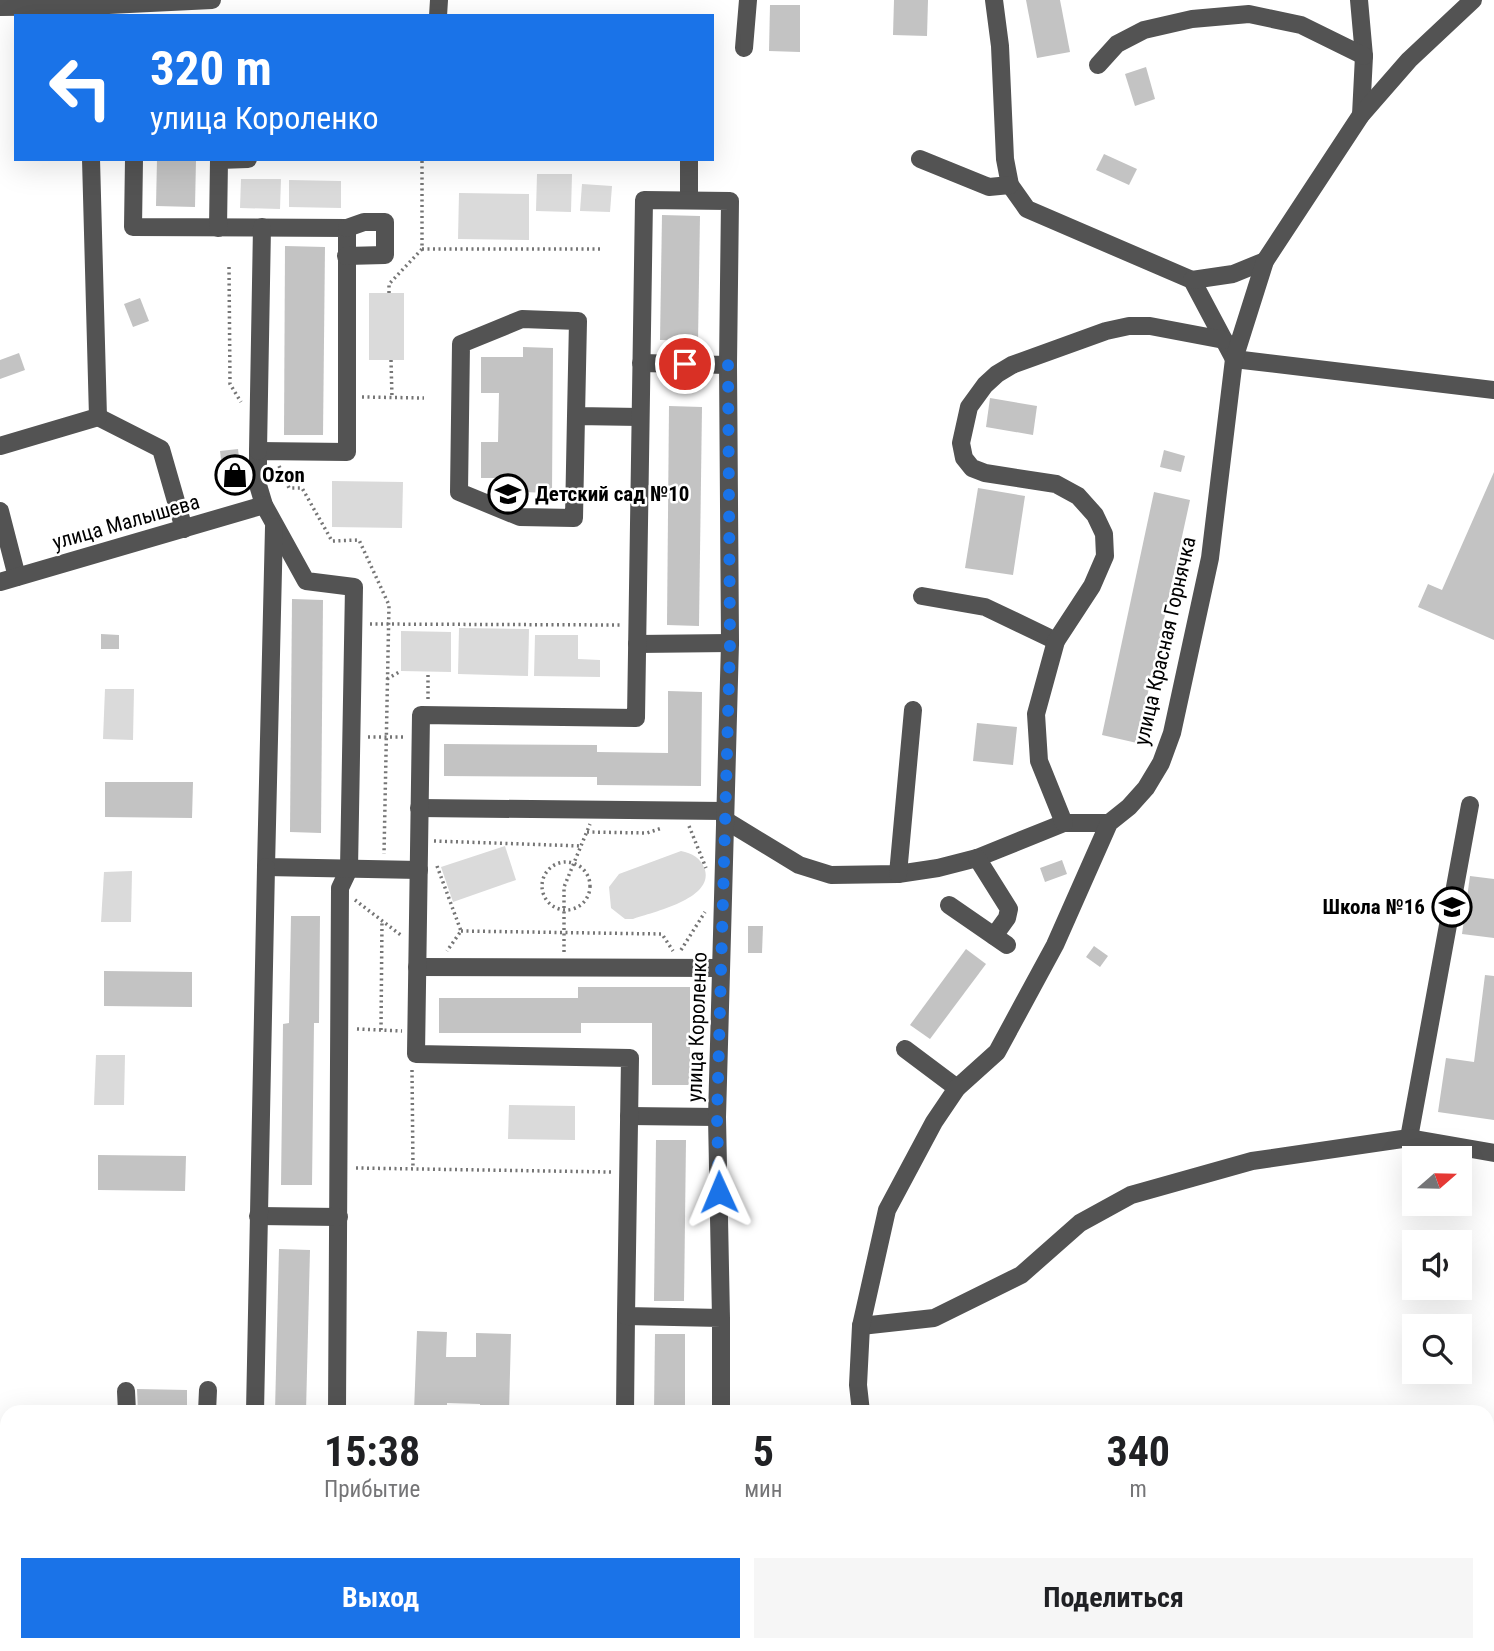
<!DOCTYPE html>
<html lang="ru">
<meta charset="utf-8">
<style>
body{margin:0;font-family:"Roboto Condensed",sans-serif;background:#f6f6f6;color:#202124;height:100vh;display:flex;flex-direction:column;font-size:26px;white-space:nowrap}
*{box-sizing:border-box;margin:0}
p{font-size:23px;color:#757577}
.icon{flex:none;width:38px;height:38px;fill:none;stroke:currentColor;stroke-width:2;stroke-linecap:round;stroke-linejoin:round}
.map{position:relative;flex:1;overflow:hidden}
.panel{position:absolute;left:0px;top:1405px;width:1494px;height:247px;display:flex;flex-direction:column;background:#fff;border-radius:21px 21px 0 0;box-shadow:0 7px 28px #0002}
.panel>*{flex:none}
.guide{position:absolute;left:14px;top:14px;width:700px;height:147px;border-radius:0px;box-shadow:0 7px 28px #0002;background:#1a73e8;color:#fff;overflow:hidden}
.needle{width:46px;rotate:70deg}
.tools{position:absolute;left:1402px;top:1146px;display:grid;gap:14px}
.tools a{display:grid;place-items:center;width:70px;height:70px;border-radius:0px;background:#fff;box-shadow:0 7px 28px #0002;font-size:35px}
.pin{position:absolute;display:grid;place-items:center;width:60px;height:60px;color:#fff;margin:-30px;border:4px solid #fff;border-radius:50%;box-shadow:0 2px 7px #0007}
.me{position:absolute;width:77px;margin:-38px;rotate:359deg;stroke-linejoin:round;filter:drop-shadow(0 0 5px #0008)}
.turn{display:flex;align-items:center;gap:24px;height:147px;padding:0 21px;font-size:32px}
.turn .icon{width:91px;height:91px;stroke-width:2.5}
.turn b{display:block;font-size:49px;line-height:60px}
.eta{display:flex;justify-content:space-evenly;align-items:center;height:119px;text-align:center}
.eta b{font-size:42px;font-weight:700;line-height:49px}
.button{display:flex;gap:14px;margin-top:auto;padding:14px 21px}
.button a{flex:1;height:80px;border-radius:0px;background:#1a73e8;color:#fff;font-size:28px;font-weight:700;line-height:80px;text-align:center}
.button a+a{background:#f6f6f6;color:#202124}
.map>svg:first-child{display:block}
.green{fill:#dadada}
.building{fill:#c3c3c3}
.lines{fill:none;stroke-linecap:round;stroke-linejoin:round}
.path{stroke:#757575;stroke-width:3.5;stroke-dasharray:2 3.5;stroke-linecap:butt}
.minor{stroke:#535353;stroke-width:18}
.route{stroke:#1a73e8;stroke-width:12;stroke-dasharray:0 21.6}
.labels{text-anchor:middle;stroke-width:5;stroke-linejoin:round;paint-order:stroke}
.poi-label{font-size:21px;font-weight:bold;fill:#000;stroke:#fff;text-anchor:start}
.street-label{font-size:21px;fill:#000;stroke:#fff}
</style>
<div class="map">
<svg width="1494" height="1651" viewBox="0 0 1494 1651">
<rect width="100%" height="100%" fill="#fff"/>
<g class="green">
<path d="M 537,174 L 572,174 L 571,212 L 536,211 Z"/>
<path d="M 241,179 L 281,179 L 280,209 L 240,208 Z"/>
<path d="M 289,180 L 341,181 L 341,208 L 289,207 Z"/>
<path d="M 582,184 L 612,186 L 610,212 L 580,211 Z"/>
<path d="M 459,193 L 529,194 L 529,240 L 458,239 Z"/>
<rect x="369" y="293" width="35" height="67"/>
<path d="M 332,481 L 403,482 L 402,528 L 332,527 Z"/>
<path d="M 459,628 L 529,629 L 528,676 L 458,674 Z"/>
<path d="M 401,631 L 451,632 L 451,672 L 401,671 Z"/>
<path d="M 535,635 L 578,635 L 578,659 L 600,660 L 600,677 L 534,676 Z"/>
<path d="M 105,689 L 134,689 L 133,740 L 103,739 Z"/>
<path d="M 505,846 L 516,880 L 453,902 L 441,867 Z"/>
<path d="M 681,851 C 692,853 701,858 705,870 C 713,899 653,912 633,919 L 625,919 L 611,908 L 609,887 L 619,874 Z"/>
<path d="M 132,871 L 131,922 L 101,922 L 104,872 Z"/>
<path d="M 96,1055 L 125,1055 L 124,1105 L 94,1105 Z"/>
<path d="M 509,1105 L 575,1106 L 575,1140 L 508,1139 Z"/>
</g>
<g class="building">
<path d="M 894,0 L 928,0 L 927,36 L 893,35 Z"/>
<path d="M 1026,0 L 1060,0 L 1070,52 L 1037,58 Z"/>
<path d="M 770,5 L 800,5 L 800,52 L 769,51 Z"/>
<path d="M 1146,67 L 1155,99 L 1135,106 L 1125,74 Z"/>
<path d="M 1104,154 L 1137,169 L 1129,185 L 1096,170 Z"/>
<path d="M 157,159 L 196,159 L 195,207 L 156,206 Z"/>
<path d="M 662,215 L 700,216 L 698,341 L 660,340 Z"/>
<path d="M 285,246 L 325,247 L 323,435 L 284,435 Z"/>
<path d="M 140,298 L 149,321 L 133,327 L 124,304 Z"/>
<path d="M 523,347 L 553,348 L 552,493 L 521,492 L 521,478 L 481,478 L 481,442 L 498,442 L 499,393 L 481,393 L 481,357 L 523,357 Z"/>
<path d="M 19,353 L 25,370 L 0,379 L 0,360 Z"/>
<path d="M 990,398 L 1037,406 L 1033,435 L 986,427 Z"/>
<path d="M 669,406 L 702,407 L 699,626 L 667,625 Z"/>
<path d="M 238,449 L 242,483 L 224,485 L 220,451 Z"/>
<path d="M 1164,450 L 1185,456 L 1181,472 L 1160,467 Z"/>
<path d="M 1494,472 L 1494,640 L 1418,607 L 1428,584 L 1442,590 Z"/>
<path d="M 978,488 L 1025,496 L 1013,575 L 965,568 Z"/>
<path d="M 1154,492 L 1190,500 L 1137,743 L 1102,735 Z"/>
<path d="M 292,599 L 323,600 L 321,833 L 290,832 Z"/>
<path d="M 101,634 L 119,635 L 119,649 L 101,649 Z"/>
<path d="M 668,691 L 702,692 L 701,786 L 597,785 L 597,777 L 444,776 L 444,744 L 597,745 L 597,752 L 668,753 Z"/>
<path d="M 977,723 L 1017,727 L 1013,765 L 973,761 Z"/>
<path d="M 105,782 L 193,782 L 192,818 L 105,817 Z"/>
<path d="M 1062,860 L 1067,874 L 1045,882 L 1040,868 Z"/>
<path d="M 1470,876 L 1494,879 L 1494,938 L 1462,934 Z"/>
<path d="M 291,916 L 320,916 L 319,1023 L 314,1023 L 312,1185 L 281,1185 L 283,1024 L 289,1023 Z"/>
<path d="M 748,926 L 763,926 L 762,953 L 748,953 Z"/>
<path d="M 1094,946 L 1108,956 L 1100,967 L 1086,957 Z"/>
<path d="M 966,949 L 986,964 L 930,1039 L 910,1025 Z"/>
<path d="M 104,971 L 192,972 L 192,1007 L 104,1006 Z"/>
<path d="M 1485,975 L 1494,976 L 1494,1120 L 1438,1112 L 1446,1058 L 1474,1062 Z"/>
<path d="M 578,987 L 690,987 L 690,1085 L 652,1085 L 652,1023 L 581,1023 L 581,1033 L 439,1033 L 439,998 L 578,998 Z"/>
<path d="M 656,1140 L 686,1140 L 684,1301 L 654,1301 Z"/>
<path d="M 98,1155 L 186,1156 L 185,1191 L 98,1190 Z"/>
<path d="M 279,1249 L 310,1250 L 306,1412 L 275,1411 Z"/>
<path d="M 417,1331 L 447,1332 L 446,1357 L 476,1357 L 476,1333 L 511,1334 L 509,1412 L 480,1412 L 480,1404 L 447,1403 L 447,1412 L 414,1412 Z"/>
<path d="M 655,1334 L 685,1334 L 685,1412 L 654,1412 Z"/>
<path d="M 137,1389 L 187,1390 L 187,1410 L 184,1412 L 138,1412 Z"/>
</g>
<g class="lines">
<g class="path">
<path d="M 422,249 L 601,249"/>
<path d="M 229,267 L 230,384 L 241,402"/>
<path d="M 389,293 L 389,284 L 422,249 L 422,159"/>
<path d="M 391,360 L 392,398"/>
<path d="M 362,397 L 424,398"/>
<path d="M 279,466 L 289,488 L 302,488 L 332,541 L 359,540 L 389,605 L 384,854"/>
<path d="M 370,624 L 621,625"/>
<path d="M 387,679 L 401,671"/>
<path d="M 428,699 L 428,672"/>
<path d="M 368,737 L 405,737"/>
<path d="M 689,826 L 706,868"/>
<path d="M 587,832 L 647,833 L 662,828"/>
<path d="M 434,841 L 581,846"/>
<circle cx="566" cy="886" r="24"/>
<path d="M 437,866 L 461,931 L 447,951"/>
<path d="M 355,900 L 402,936"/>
<path d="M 461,931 L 662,934 L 673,951"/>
<path d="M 681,950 L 705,912"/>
<path d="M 564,952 L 564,887 L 590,824"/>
<path d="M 357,1029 L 402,1031"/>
<path d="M 381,1030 L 382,921"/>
<path d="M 412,1070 L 413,1169"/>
<path d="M 356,1168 L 611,1172"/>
</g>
<g class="minor">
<path d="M 994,0 L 1000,46 L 1005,159 L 1010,185 L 1027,209 L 1192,280 L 1234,359 L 1494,390"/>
<path d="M 1359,0 L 1364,56 L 1361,115"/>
<path d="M 0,7 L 88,6 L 212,0"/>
<path d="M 438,16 L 439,0"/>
<path d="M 744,48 L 748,0"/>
<path d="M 1098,65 L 1117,44 L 1144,30 L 1192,19 L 1249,14 L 1301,25 L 1364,56"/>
<path d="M 134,159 L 133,227 L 347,228 L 347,452 L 258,451 L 258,485 L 264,505 L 306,581 L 354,587 L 349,869 L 340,888 L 337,1412"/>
<path d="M 920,159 L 989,187 L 1010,185"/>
<path d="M 689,200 L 689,159"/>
<path d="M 218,228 L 219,160 L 248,159"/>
<path d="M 346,256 L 385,255 L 385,222 L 364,222 L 347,228"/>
<path d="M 1192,280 L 1233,274 L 1265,261"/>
<path d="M 641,363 L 728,365"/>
<path d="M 576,416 L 574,518 L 520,517 L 459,492 L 461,344 L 522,319 L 578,321 L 576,416 L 640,417"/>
<path d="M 98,417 L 161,449 L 184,529"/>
<path d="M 0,446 L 98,417 L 91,159"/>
<path d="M 258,451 L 262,227"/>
<path d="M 0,511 L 17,577"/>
<path d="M 274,527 L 266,867 L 419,870"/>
<path d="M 0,582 L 264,505"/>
<path d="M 922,596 L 985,607 L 1056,641"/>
<path d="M 637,644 L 730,643"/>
<path d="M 419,808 L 725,811"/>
<path d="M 725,820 L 799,865 L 831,875 L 898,874 L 938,868 L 977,858 L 1064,823 L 1109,823"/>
<path d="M 1064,823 L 1039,761 L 1036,714 L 1056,641 L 1092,586 L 1105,556 L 1104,534 L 1095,515 L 1078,496 L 1056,484 L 985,473 L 972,468 L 964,458 L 961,443 L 969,407 L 985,385 L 997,374 L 1012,365 L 1106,331 L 1129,326 L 1150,326 L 1224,340"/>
<path d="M 977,858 L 1009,909 L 1007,918 L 994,936"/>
<path d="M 898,874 L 913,710"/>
<path d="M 949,905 L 1007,945"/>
<path d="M 417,967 L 721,968"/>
<path d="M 905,1049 L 957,1088"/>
<path d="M 629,1116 L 717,1117"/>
<path d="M 1409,1138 L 1470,805"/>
<path d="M 258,1216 L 339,1217"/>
<path d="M 861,1326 L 934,1318 L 1021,1275 L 1080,1223 L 1131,1195 L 1252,1161 L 1409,1138 L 1494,1153"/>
<path d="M 126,1391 L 127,1412"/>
<path d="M 207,1412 L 208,1390"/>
<path d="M 255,1412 L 266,867"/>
<path d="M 625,1412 L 626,1316"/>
<path d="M 721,1412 L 721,1318 L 717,1117 L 730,643 L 728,365 L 730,201 L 644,200 L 636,718 L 421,715 L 416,1054 L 630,1058 L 626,1316 L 721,1318"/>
<path d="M 861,1412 L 858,1385 L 861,1326 L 887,1210 L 934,1122 L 957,1088 L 997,1052 L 1055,945 L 1109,823 L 1129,807 L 1146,788 L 1161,763 L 1172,733 L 1210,558 L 1234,359 L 1265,261 L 1361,115 L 1409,60 L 1473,0"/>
<path d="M 1488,1482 L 1494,1482"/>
<path d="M 211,1645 L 211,1651"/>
<path d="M 906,1645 L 913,1651"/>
<path d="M 996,1645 L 1003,1651"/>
<path d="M 280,1651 L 280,1645"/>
<path d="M 368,1651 L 368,1645"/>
<path d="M 462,1651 L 462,1645"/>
<path d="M 622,1651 L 622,1645"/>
<path d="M 719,1651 L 719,1645"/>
<path d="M 850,1651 L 854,1645"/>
</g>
</g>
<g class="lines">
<path class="route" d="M 685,364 L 728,365 L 730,643 L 717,1117 L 719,1192"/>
</g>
<defs>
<g id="shop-ring" transform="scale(2.0125)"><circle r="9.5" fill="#fff" stroke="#000" stroke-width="1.5"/><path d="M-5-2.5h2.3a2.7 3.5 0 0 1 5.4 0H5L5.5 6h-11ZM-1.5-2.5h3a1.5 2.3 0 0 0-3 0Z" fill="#000"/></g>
<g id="school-ring" transform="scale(2.0125)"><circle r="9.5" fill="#fff" stroke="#000" stroke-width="1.5"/><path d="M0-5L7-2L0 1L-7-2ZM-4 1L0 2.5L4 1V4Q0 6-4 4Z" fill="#000"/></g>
</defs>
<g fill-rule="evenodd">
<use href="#shop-ring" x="235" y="475"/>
<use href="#school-ring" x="508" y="494"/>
<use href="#school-ring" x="1452" y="907"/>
</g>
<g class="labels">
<g class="poi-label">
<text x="262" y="482">Ozon</text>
<text x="535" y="501">Детский сад №10</text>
<text x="1425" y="914" text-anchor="end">Школа №16</text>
</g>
<g class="street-label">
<text transform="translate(126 522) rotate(-16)" y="7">улица Малышева</text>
<text transform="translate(1165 641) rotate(-77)" y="7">улица Красная Горнячка</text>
<text transform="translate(697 1027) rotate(-88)" y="7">улица Короленко</text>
</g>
</g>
</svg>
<div class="tools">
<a><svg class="needle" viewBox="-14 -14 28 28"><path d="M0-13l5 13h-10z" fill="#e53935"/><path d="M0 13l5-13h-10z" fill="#757577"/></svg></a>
<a><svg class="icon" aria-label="sound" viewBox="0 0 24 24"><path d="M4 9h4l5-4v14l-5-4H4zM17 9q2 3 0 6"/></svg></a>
<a><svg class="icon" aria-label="search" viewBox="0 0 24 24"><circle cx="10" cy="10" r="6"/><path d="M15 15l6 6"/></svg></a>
</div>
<div class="pin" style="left:685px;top:364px;background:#d93025"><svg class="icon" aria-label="arrive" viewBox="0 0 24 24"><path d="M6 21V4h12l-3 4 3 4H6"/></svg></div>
<svg class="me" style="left:719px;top:1192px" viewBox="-20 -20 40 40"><path d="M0-17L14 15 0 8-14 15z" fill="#1a73e8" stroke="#fff" stroke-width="4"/></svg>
<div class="guide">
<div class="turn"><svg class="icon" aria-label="left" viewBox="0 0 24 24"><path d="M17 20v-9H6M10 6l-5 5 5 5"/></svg><div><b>320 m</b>улица Короленко</div></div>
</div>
<section class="panel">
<div class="eta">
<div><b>15:38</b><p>Прибытие</p></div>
<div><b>5</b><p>мин</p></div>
<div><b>340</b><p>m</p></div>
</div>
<div class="button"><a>Выход</a><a>Поделиться</a></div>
</section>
</div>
